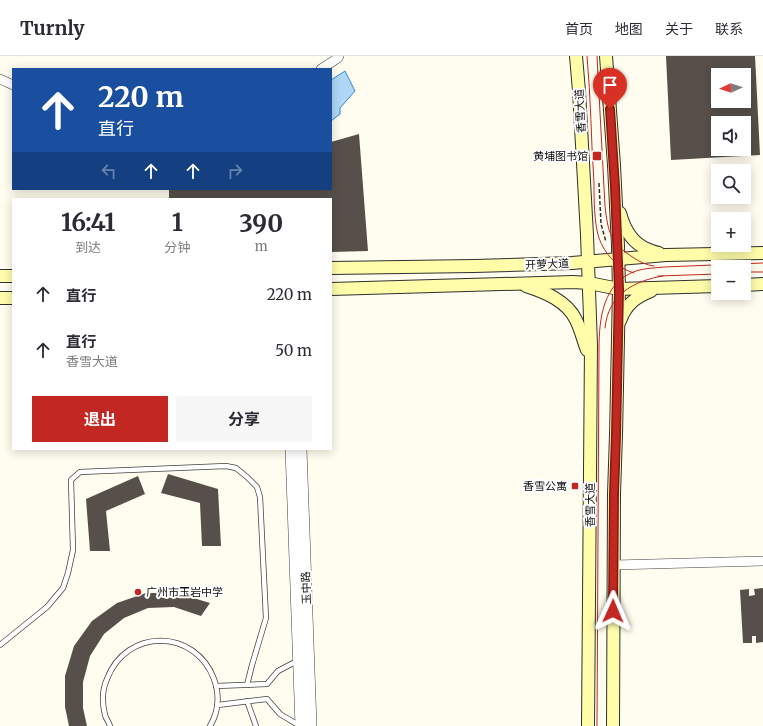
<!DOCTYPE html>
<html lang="zh">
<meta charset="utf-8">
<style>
body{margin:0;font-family:Merriweather,"Noto Sans SC",serif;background:#f7f7f7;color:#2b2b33;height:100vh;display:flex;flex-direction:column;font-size:15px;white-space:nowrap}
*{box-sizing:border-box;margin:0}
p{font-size:13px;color:#7c7c81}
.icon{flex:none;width:22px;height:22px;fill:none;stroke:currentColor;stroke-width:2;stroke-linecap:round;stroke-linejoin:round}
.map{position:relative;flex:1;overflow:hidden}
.drawer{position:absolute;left:12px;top:142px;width:320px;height:252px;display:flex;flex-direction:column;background:#fff;border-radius:0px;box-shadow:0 2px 10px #0003}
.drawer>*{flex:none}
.banner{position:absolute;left:12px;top:12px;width:320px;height:122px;border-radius:0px;box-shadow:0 2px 10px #0003;background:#1a4fa0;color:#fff;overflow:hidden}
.needle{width:26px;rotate:267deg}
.controls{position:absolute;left:711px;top:12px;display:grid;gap:8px}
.controls a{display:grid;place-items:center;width:40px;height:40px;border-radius:0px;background:#fff;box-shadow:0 2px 10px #0003;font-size:20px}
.pin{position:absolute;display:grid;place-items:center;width:34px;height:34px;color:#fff;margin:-41px -17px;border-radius:50% 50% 50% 0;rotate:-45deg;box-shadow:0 0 4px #0007}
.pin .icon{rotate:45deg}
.me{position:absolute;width:44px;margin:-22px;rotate:1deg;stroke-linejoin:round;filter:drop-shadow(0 0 3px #0008)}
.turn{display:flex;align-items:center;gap:14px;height:84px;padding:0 20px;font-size:18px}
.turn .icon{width:52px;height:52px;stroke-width:2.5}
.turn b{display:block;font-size:28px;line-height:34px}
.lanes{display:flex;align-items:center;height:38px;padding:0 20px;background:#0003;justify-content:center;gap:20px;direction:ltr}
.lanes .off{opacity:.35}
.eta{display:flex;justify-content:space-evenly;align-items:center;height:68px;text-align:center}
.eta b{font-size:24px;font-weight:700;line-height:28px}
.button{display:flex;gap:8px;margin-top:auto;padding:8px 20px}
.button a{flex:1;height:46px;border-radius:0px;background:#c32721;color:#fff;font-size:16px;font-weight:700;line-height:46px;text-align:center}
.button a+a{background:#f7f7f7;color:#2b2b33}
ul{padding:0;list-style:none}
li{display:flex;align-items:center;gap:12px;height:56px;padding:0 20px}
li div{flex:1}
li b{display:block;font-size:15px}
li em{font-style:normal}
header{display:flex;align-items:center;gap:24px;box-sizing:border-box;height:56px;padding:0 20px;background:#fff;border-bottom:1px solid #e1e1e2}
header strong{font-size:19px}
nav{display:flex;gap:22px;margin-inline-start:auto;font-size:14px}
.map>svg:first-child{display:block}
.water{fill:#b1d7f8;stroke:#3686d2}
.building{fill:#57504a;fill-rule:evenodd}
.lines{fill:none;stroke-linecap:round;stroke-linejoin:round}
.service-casing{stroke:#414141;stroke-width:6}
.minor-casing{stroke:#414141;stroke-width:10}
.tertiary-casing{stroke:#414141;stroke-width:12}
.secondary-casing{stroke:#303030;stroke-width:14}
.path{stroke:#303030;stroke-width:1.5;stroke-dasharray:4 2;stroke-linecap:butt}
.service{stroke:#fff;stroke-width:4.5}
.minor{stroke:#fff;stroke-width:9}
.tertiary{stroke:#fff;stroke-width:11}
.secondary{stroke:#fffdaa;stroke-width:12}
.tram{stroke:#c32721;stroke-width:1}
.route-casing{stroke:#7f1915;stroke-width:10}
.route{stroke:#c32721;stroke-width:7}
.poi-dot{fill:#c32721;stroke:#fff;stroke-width:1.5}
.labels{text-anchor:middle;stroke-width:4;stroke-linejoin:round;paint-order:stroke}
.street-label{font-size:11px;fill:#0e0e0e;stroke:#fff}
.poi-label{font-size:11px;fill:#0e0e0e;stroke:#fff;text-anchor:end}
</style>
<header>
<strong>Turnly</strong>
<nav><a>首页</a><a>地图</a><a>关于</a><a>联系</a></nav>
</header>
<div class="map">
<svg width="763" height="670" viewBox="0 0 763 670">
<rect width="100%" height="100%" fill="#fffdef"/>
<path class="water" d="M 345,15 L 355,35 L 340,52 L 340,58 L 331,65 L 331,24 Z"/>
<g class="building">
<path d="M 666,0 L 755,0 L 760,99 L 671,104 ZM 718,19 L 744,19 L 744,45 L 718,45 ZM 718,67 L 744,67 L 744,93 L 718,93 Z"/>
<path d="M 359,78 L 368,195 L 331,196 L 331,143 L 169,143 L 169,133 L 331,133 L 331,86 Z"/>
<path d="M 168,418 L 218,433 L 221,490 L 202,490 L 200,447 L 161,437 Z"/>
<path d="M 138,420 L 145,438 L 106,455 L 110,495 L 90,495 L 86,443 Z"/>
<path d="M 763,532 L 763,586 L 756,587 L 756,580 L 752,580 L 752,587 L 743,587 L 740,534 L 749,533 L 749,540 L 755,539 L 754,533 Z"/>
<path d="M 146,537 L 177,537 L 210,547 L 201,560 L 174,551 L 148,552 L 124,562 L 104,578 L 90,600 L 83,626 L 83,652 L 87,670 L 69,670 L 65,651 L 65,620 L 74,590 L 92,565 L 117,547 Z"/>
</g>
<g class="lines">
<g class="service-casing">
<g id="service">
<path d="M 0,589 L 47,551 L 63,532 L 68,517 L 73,494 L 71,424 L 80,416 L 226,410 L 236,412 L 247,421 L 257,431 L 260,441 L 266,562 L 252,609 L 247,629"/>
<path d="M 216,630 L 267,628 L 278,615 L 297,605"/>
<path d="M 247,645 L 256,670"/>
<path d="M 218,649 L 267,643 L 280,658 L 300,670"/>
<path d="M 110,670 C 109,666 106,663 105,659 C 102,647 102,634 107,623 C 126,572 195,572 214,623 C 220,640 219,655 210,670"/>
</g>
</g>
<g class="minor-casing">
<g id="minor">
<path d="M 321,13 L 338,2 L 339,0"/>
<path d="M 0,23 L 13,29"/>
<path d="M 614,509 L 763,505"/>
</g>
</g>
<g class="tertiary-casing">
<g id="tertiary">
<path d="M 291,393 L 301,670"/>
<path d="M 301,393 L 311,670"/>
</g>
</g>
<g class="secondary-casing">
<g id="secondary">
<path d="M 576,0 L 579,35 L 587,179 L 591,289 L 588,670"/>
<path d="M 606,0 L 614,109 L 618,190 L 619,233 L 616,379 L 614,438 L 613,670"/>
<path d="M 620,157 C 624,172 632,187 647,193 C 651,195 655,196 659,197"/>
<path d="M 331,212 L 474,210 L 572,207 L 666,199 L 763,197"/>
<path d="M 0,220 L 13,220"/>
<path d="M 744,229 L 763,228"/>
<path d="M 526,230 C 545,236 567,245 576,264 C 581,274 583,284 587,294"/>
<path d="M 331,233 L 573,226 L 589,227 L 619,233 L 718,230"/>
<path d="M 0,242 L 13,242"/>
<path d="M 620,265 C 626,248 636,241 651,235"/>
</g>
</g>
<path class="path" d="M 599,127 L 601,168 L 606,186"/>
<use href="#service" class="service"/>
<use href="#minor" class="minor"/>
<use href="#tertiary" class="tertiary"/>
<use href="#secondary" class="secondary"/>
<g class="tram">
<path d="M 587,0 C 591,42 591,85 594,127 C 594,143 594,167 599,182 C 604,197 618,213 634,217"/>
<path d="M 597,0 L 605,150 C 608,176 610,187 634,202 C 640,206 646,209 654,210"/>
<path d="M 744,216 L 763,216"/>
<path d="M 658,220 L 718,218"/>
<path d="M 605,272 C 608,239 633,225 663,220"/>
<path d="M 597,670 L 599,293 C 599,263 603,226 636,215 C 645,212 655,212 664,211 L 763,207"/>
</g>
</g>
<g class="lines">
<g class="route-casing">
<path id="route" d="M 610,53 L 615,131 L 619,233 L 616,379 L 614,438 L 613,555"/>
</g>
<use href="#route" class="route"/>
</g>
<g class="poi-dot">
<rect x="592" y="95" width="10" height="10" rx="2"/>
<rect x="571" y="426" width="8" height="8" rx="2"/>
<circle cx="138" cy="536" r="4"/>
</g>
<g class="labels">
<g class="street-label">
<text transform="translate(580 55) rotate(-93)" y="4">香雪大道</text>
<text transform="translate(547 208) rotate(-2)" y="4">开萝大道</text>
<text transform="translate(590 449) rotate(-90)" y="4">香雪大道</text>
<text transform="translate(306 532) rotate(-92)" y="4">玉中路</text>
</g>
<g class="poi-label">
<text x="588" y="104">黄埔图书馆</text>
<text x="567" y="434">香雪公寓</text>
<text x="146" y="540" text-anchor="start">广州市玉岩中学</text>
</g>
</g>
</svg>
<div class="controls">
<a><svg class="needle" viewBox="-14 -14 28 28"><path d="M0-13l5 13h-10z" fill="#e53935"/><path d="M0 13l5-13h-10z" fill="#7c7c81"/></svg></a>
<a><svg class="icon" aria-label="sound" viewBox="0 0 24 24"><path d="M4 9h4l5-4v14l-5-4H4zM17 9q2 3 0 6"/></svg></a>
<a><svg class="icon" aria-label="search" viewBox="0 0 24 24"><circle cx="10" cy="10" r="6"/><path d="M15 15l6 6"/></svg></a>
<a>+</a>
<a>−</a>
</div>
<div class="pin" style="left:610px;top:53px;background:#d93025"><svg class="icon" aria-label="arrive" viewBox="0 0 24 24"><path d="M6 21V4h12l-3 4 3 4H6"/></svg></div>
<svg class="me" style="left:613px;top:555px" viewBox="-20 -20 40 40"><path d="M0-17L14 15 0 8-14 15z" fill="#c32721" stroke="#fff" stroke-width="4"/></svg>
<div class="banner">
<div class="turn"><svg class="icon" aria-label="ahead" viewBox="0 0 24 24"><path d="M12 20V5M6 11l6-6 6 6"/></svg><div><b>220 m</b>直行</div></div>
<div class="lanes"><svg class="icon off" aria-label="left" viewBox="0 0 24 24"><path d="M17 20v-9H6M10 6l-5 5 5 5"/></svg><svg class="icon" aria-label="ahead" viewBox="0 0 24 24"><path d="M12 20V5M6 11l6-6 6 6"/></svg><svg class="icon" aria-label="ahead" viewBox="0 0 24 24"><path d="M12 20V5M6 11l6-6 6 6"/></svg><svg class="icon off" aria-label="right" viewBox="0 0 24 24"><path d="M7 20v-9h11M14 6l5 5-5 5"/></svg></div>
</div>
<section class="drawer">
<div class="eta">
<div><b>16:41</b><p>到达</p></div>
<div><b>1</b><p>分钟</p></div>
<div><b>390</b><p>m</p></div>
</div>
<ul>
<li><svg class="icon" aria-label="ahead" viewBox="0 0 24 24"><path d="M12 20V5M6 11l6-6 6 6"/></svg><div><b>直行</b></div><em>220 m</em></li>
<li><svg class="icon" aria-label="ahead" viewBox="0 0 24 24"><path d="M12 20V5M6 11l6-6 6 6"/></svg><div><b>直行</b><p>香雪大道</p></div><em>50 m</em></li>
</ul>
<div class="button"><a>退出</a><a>分享</a></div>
</section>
</div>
